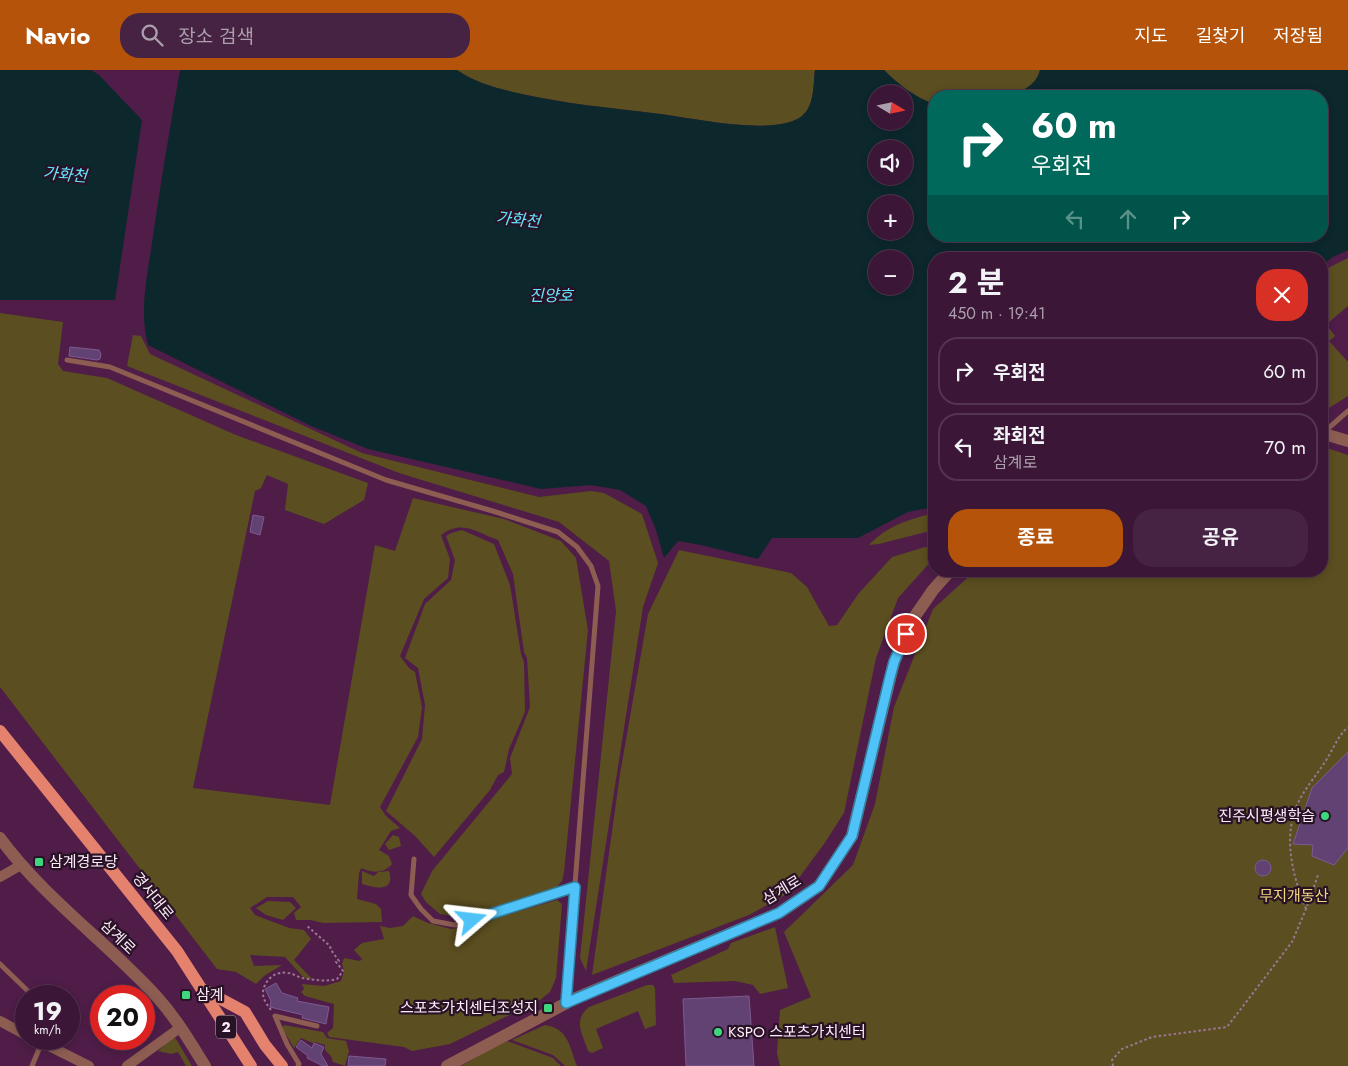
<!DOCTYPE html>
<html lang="ko">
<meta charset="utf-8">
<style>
body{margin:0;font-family:Jost,"Noto Sans KR",sans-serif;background:#462342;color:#f1f3f6;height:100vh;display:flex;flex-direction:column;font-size:19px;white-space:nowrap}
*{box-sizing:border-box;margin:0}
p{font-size:16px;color:#ac9fad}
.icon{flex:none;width:28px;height:28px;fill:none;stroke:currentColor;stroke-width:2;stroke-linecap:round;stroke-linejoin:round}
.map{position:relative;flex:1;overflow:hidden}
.side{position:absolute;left:928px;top:182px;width:400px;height:325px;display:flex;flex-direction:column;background:#3b1636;border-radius:20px;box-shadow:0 2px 8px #0003,0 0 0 1px #543551}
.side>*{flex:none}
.guide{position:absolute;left:928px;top:20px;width:400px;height:152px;border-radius:20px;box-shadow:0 2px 8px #0003,0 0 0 1px #543551;background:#00695c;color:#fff;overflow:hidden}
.needle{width:32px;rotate:100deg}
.buttons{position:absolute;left:868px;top:15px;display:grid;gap:10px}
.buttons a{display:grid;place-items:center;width:45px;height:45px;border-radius:50%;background:#3b1636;box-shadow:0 2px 8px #0003,0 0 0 1px #543551;font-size:25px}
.speed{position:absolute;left:15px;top:915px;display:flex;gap:10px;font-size:25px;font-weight:700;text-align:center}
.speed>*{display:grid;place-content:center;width:65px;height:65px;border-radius:50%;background:#3b1636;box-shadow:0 2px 8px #0003,0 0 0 1px #543551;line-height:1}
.speed small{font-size:12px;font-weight:400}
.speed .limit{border:8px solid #d22;background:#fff;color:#111}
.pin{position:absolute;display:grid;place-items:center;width:42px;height:42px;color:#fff;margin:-21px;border:2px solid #fff;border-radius:50%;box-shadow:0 1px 5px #0007}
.me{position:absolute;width:55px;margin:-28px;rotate:73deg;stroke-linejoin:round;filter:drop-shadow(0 0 4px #0008)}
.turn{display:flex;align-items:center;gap:18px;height:105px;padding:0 20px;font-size:22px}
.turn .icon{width:65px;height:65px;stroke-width:2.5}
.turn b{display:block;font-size:35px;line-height:42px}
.lanes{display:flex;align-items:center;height:48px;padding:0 20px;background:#0003;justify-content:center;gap:25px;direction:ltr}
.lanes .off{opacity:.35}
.round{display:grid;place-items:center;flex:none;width:52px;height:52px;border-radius:20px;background:#462342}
.overview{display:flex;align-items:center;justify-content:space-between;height:85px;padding:0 20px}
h1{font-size:30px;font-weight:700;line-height:38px}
.primary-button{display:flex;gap:10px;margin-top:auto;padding:10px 20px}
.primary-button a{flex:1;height:58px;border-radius:20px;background:#b45309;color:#fff;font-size:20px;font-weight:700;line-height:58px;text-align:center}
.primary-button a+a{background:#462342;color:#f1f3f6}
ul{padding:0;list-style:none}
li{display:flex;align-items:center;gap:15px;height:68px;margin:0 10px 8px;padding:0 10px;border:2px solid #543551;border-radius:20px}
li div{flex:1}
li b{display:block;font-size:19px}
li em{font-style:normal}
header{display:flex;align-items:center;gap:30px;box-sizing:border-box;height:70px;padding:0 25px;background:#b45309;color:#fff}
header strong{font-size:24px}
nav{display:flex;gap:28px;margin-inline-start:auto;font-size:18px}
.search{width:350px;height:45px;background:#462342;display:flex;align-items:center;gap:12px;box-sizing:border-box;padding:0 18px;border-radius:20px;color:#ac9fad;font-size:19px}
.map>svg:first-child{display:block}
.green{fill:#5b4e20}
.water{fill:#0c282d;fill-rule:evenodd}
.building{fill:#624273;stroke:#7e5992}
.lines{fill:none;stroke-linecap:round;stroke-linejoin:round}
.path{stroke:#9b7695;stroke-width:2;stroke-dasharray:2.5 2.5;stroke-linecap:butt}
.service{stroke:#8d5d52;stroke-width:5}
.minor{stroke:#8d5d52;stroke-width:10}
.tertiary{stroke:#8d5d52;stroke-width:12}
.primary{stroke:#e4826d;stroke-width:12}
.route-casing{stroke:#337fa1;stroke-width:12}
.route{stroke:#4fc3f7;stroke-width:9}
.poi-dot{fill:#3ed77d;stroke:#281225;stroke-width:2}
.labels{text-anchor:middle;stroke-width:4.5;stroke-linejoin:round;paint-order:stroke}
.shield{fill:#281225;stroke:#beaaba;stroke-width:1}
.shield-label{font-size:14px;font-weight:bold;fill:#ffebfa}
.poi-label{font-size:15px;fill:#ffebfa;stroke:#281225;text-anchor:start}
.street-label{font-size:15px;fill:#ffebfa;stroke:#281225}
.park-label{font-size:15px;fill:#f4d87b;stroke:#281225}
.water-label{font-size:16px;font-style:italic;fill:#64e4fe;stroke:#281225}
</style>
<header>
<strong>Navio</strong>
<div class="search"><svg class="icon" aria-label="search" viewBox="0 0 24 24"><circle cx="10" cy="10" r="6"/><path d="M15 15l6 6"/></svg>장소 검색</div>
<nav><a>지도</a><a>길찾기</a><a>저장됨</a></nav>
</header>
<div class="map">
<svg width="1348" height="996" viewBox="0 0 1348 996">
<rect width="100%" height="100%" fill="#4f1d48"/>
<g class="green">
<path d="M 457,0 L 815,0 C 813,15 815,35 802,46 C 776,67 693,48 660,44 C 612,38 565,34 517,23 C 497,18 475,13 457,0 Z"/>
<path d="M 884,0 L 1040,0 C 1037,14 1024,20 1012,26 L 934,26 L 934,34 C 914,27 898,14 884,0 Z"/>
<path d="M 1348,188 L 1348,236 L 1321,259 L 1321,204 L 1330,197 Z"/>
<path d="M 0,243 L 63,252 L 58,294 L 63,301 L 107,308 L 236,365 L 368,413 L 364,430 L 324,454 L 285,440 L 288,414 L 267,405 L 261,418 L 255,421 L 193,718 L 330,735 L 375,475 L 395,481 L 413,428 L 504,449 L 561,471 L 576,488 L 588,560 L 564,802 L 562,811 L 553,821 L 457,847 L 440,844 L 426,832 L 421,824 L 432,801 L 512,704 L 510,688 L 530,637 L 527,588 L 524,582 L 513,504 L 498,470 C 476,462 462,449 441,465 L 450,489 L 448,508 L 424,529 L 400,586 L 409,598 L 415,602 L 422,637 L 418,667 L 380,737 L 386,746 L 400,758 L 391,761 L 379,780 L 389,786 L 392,794 C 383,804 373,803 361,798 L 359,803 L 357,829 L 376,834 L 381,839 L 382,852 L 323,853 L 311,850 L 296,850 L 294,843 L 301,837 L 293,827 L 267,827 L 250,838 L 255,845 L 289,858 L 304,860 L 311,869 L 294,890 L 313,910 L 303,907 L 285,887 L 250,885 L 254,896 L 282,895 L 264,906 L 256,914 L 236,902 L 217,899 L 0,617 Z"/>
<path d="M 1328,257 L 1335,266 L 1329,271 L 1348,292 L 1348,326 L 1321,343 L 1321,264 Z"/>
<path d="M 133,265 L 141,266 L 150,284 L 362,383 L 539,427 L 591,421 L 604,423 L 642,444 L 658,493 L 643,537 L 586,901 L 580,888 L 616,541 L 609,491 L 559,452 L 399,403 L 127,296 Z"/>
<path d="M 1321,376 L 1348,385 L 1348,996 L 780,996 L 777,983 L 780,940 L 811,927 L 784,862 L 853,795 L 875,734 L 894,637 L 933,539 L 975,501 L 1321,501 Z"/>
<path d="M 934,443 L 934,460 L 879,474 L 869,475 C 888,455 908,450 934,443 Z"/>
<path d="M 462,460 L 494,474 L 510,515 L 521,584 L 524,592 L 525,642 L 509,679 L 504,702 L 498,705 L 490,720 L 434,787 L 415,766 L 386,741 L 422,669 L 425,635 L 418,598 L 405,588 L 425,534 L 451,510 L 455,490 L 446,466 L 451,463 Z"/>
<path d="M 925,477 L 934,478 L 934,488 L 898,528 L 876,588 L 844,743 L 824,774 L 787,824 L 749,845 L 592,905 L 620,704 L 648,544 L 679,480 L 791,503 L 807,517 L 829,556 L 837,555 L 859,523 L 892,487 Z"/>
<path d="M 393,765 L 399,767 L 401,776 L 389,780 L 385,774 Z"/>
<path d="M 362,801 L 374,806 L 378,802 L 389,801 C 396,823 374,818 362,814 Z"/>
<path d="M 557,830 L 562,834 L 556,908 L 550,922 L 540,930 L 450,974 L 412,981 L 404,977 L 329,967 L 327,963 L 333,958 L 334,934 L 305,926 L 301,922 L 304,919 L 302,914 L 324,916 L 341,911 L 344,901 L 342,894 L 344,888 L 360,891 L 362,889 L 354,880 L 362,873 L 384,869 L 380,856 L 390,858 L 403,856 L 413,846 L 428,853 L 451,859 L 469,856 Z"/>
<path d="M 268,831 L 290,832 L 296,838 L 283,850 L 266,845 L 256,838 Z"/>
<path d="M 775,857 L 788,918 L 760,924 L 753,915 L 735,911 L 674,913 L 671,905 L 728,879 L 731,873 Z"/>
<path d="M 647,915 L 653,915 L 655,918 L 656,955 L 645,959 L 638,941 L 596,959 L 603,978 L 592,983 L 588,981 C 583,964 572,951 589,937 Z"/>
<path d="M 284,955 L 323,962 L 327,968 L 346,971 L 349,981 L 345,996 L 333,992 L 331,986 L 325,980 L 325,975 L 315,972 L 313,973 L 301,968 L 294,978 L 282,958 Z"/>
<path d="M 545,955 C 569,959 569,976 577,996 L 565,996 L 553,985 L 512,970 Z"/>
<path d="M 173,967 L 176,969 L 192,996 L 186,996 L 178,982 L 171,984 L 158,981 Z"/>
<path d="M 505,970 L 553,988 L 561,996 L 461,996 Z"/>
</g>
<g class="water">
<path d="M 0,0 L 91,0 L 99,5 L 142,50 L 115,230 L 0,230 Z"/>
<path d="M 180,0 L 457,0 C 475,13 497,18 517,23 C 565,34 612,38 660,44 C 693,48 776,67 802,46 C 815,35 813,15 815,0 L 884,0 C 898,14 914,27 934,34 L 934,166 L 1321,166 L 1321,26 L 1012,26 C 1024,20 1037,14 1040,0 L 1348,0 L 1348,180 L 1333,187 L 1321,196 L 1321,189 L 934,189 L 934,437 L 908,442 L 858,468 L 772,468 L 758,489 L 701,475 L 678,471 L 664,488 L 656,460 L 646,436 L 620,420 L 591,415 L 541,419 L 368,379 L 311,356 L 148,275 C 139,242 147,207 152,173 C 160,115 170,58 180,0 ZM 876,24 L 904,24 L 904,51 L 876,51 ZM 876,79 L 904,79 L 904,106 L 876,106 ZM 876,134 L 904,134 L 904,161 L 876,161 ZM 876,189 L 904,189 L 904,216 L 876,216 Z"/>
</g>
<g class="building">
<path d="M 70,277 L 99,280 L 101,284 L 100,289 L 97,290 L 69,286 Z"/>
<path d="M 253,445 L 264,447 L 260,465 L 250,462 Z"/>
<path d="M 1348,682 L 1348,778 L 1334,795 L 1312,786 L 1313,775 L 1293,774 L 1312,718 Z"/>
<circle cx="1263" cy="798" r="8"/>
<path d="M 276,913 L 282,923 L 298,928 L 297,931 L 329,937 L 326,954 L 302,948 L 303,945 L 270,937 L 271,931 L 265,919 Z"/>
<path d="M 749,926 L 754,996 L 686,996 L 683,929 Z"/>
<path d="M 301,970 L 312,978 L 314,973 L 324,977 L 321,984 L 328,996 L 323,996 L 307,988 L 308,986 L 296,977 Z"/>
<path d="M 349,986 L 386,989 L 385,996 L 348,996 Z"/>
</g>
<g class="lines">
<g class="path">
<path d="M 1306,839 C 1292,804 1281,763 1301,727 C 1308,715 1317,704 1325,692 C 1333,680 1337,667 1348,657"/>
<path d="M 271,940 C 265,932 260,925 265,915 C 269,907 277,901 288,903 C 293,903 297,907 302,908 C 314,910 326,912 337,909 L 343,901 L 336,892 L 339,891 L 331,880 L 330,876 L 306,855"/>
<path d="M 1113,996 L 1112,990 L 1122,979 L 1152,967 L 1227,957 L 1292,872 L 1306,839 L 1318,805"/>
</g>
<g class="service">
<path d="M 67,290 L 110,297 L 386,410 L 496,442 L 558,462 L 577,477 L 591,496 L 598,516 L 566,931"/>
<path d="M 1323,363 L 1348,341"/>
<path d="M 414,789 L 411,825 L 421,839 L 433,851 L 455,855 L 575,817"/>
<path d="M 0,894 L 33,926"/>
<path d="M 32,996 L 42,972"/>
<path d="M 298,996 L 299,994 L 287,974 L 275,946 L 317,956"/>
</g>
<g class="minor">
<path d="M 0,807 L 21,795"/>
<path d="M 0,951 L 26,965"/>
<path d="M 35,969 L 89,996"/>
<path d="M 127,996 L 181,957"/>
</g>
<g class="tertiary">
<path d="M 1321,363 L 1348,371"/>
<path d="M 0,768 C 44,828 107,872 157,927 C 176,948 190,972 205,996"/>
<path d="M 447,996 L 576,928 L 779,843 L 819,816 L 852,766 L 894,592 L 913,549 L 933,520 L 950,501"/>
</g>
<g class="primary">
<path d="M 0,661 L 177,881 L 251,996"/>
<path d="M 204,920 L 245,942 L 265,975 L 282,996"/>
</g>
</g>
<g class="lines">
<g class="route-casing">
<path id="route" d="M 472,850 L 575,817 L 566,933 L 779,843 L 819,816 L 852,766 L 890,607 L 894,592 L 906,564"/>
</g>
<use href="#route" class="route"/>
</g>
<g class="poi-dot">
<circle cx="1325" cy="746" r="5"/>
<rect x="34" y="787" width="10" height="10" rx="2.5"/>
<rect x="181" y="920" width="10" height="10" rx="2.5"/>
<rect x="543" y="933" width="10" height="10" rx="2.5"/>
<circle cx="718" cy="962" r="5"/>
</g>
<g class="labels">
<rect class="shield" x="216" y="945.5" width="20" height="23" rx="4"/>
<g class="shield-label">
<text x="226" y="962">2</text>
</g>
<g class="poi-label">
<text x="1315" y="751" text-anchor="end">진주시평생학습</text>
<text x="49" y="797">삼계경로당</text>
<text x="196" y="930">삼계</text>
<text x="538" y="943" text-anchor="end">스포츠가치센터조성지</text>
<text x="728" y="967">KSPO 스포츠가치센터</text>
</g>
<g class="street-label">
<text transform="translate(782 820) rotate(-31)" y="5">삼계로</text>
<text transform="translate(153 826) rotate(51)" y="5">경서대로</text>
<text transform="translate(118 867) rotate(44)" y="5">삼계로</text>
</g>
<g class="park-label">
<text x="1294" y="831">무지개동산</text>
</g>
<g class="water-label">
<text transform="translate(65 104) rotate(5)" y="6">가화천</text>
<text transform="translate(518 149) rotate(6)" y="6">가화천</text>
<text x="551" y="231">진양호</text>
</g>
</g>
</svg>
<div class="buttons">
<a><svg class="needle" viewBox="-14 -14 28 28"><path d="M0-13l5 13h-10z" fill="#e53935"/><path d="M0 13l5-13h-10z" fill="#ac9fad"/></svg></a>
<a><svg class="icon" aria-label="sound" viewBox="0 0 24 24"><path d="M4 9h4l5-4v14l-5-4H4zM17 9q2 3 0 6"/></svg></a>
<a>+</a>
<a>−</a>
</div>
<div class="speed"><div>19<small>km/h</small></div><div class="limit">20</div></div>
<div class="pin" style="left:906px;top:564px;background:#d93025"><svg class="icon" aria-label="arrive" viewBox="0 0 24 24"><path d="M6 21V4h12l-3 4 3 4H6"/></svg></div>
<svg class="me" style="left:472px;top:850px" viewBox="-20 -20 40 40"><path d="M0-17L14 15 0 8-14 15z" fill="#4fc3f7" stroke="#fff" stroke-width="4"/></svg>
<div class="guide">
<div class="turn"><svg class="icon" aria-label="right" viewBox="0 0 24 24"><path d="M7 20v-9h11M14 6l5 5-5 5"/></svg><div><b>60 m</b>우회전</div></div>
<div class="lanes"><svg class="icon off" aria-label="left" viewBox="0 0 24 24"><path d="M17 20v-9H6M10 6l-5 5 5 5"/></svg><svg class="icon off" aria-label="ahead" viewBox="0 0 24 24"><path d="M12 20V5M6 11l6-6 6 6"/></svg><svg class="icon" aria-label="right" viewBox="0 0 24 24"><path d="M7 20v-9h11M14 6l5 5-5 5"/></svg></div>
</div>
<section class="side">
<div class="overview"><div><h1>2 분</h1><p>450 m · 19:41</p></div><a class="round" style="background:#d93025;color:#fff"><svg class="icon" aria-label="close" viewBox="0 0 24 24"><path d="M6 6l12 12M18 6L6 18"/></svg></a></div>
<ul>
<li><svg class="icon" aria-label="right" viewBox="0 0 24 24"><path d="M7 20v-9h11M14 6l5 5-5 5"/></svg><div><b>우회전</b></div><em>60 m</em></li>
<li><svg class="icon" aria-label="left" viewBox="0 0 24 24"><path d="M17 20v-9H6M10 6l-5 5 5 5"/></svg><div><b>좌회전</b><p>삼계로</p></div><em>70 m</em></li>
</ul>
<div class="primary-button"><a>종료</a><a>공유</a></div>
</section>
</div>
